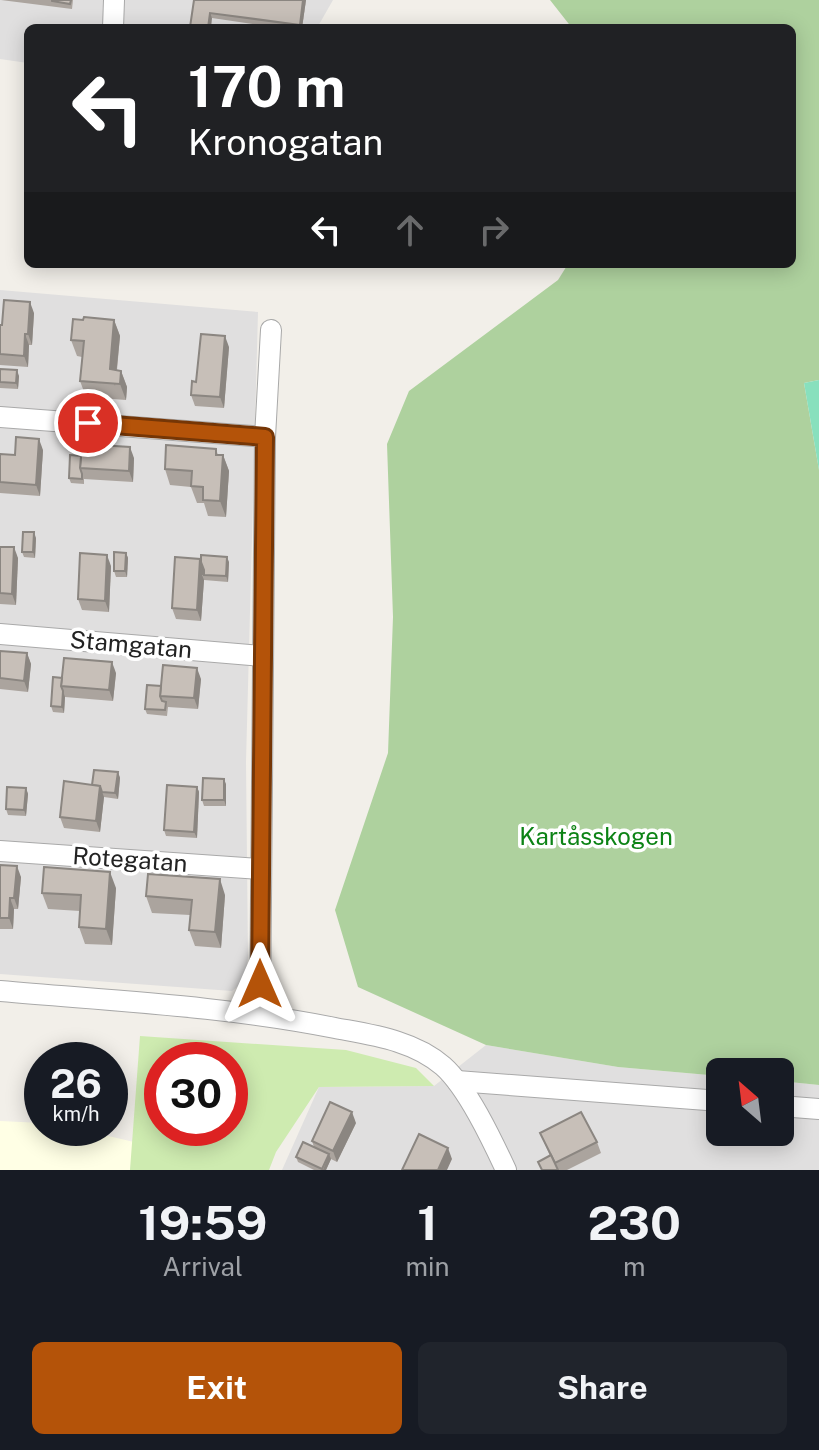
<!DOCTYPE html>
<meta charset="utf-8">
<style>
body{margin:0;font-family:"Public Sans",sans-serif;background:#20242c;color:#f1f3f6;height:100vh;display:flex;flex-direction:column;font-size:30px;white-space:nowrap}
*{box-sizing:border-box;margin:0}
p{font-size:26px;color:#9ea1a6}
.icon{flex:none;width:44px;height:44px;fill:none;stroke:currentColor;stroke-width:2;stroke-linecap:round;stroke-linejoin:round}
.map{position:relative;height:1170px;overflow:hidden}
.drawer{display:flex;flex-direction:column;background:#171b24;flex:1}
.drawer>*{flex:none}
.top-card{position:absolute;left:24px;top:24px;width:772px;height:244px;border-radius:12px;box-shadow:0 4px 20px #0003;background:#202124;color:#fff;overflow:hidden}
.needle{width:52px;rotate:332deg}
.tools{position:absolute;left:706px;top:1058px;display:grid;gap:16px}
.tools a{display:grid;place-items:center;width:88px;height:88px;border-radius:12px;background:#171b24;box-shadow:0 4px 20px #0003;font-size:40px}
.speed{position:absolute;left:24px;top:1042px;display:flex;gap:16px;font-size:40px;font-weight:700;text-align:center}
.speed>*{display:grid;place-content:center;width:104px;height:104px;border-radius:50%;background:#171b24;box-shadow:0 4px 20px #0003;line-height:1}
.speed small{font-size:20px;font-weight:400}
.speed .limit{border:12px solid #d22;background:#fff;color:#111}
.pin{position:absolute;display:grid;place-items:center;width:68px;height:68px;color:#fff;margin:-34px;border:4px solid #fff;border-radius:50%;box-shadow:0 2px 8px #0007}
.me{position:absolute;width:88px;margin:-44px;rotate:0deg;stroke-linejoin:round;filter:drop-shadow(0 0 6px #0008)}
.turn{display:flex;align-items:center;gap:28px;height:168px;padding:0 32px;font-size:36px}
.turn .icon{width:104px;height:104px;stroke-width:2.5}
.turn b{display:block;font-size:56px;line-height:68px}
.lanes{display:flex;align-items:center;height:76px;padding:0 32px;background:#0003;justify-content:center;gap:40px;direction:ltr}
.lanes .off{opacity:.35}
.eta{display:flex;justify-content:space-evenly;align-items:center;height:136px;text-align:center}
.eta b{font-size:48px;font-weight:700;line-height:56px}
.action{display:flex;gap:16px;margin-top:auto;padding:16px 32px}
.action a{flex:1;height:92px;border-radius:12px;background:#b45309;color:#fff;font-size:32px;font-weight:700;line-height:92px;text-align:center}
.action a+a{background:#20242c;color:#f1f3f6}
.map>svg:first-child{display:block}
.residential{fill:#e0dfdf}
.education{fill:#ffffe5}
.grass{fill:#ceebb0;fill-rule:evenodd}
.forest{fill:#aed19e}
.pitch{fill:#88e0bd}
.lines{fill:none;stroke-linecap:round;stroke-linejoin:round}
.minor-casing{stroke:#a9a9a9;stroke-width:22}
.minor{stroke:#fff;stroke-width:20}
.wall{fill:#aba49e}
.shaded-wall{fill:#8b8681}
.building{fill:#c7bfb8;stroke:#8b8681;stroke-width:2}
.route-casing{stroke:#753606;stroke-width:20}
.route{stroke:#b45309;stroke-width:14}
.labels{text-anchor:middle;stroke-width:7;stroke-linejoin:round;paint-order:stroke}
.street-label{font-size:24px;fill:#222;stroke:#fff}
.park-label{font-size:24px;fill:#0c8315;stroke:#fff}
</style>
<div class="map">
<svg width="819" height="1170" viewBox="0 0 819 1170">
<rect width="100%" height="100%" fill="#f2efe9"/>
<g class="residential">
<path d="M 0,0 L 333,0 L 317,28 L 28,28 L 28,63 L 0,59 Z"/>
<path d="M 0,290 L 258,312 L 246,762 L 248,957 L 245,981 L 232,991 L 0,974 Z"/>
<path d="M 486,1045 L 618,1067 L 720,1076 L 720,1132 L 780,1132 L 780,1081 L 819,1085 L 819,1170 L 282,1170 L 319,1087 L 434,1086 Z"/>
</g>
<path class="education" d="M 0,1121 L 42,1123 L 42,1128 L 74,1128 L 134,1142 L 130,1170 L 0,1170 Z"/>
<path class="grass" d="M 140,1036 L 346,1050 L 416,1068 L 434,1086 L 319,1087 L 276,1152 L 269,1170 L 130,1170 ZM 162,1060 L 230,1060 L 230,1128 L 162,1128 Z"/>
<path class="forest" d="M 550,0 L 819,0 L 819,380 L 804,383 L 819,470 L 819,1085 L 780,1081 L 780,1072 L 720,1072 L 720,1076 L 618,1067 L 486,1045 L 358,987 L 335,910 L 388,753 L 393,617 L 387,444 L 409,391 L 558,280 L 568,264 L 792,264 L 792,28 L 572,28 Z"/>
<path class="pitch" d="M 819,380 L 819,470 L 804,383 Z"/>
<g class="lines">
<g class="minor-casing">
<g id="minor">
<path d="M 113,28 L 114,0"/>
<path d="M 0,417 L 265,437"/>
<path d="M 0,634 L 263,656"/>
<path d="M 0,851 L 260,869"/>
<path d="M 0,991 C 112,1001 225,1006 335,1028 C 372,1035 413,1040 443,1066 C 467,1087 492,1140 506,1170"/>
<path d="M 260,1014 L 265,437 L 271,330"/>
<path d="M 457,1081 L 720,1101"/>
<path d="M 780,1106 L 819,1109"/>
</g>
</g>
<use href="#minor" class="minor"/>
</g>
<g class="wall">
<path d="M 1,0 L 73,0 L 72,9 Z"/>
<path d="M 194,0 L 306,0 L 302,28 L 281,28 L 212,18 Z"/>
<path d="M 34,313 L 32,345 L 29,345 L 28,367 L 0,365 L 0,325 Z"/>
<path d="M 114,320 L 120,336 L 117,370 L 121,371 L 127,387 L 126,400 L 86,397 L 80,381 L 82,357 L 77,356 L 71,340 Z"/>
<path d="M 229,347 L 224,408 L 195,406 L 191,395 L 196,382 Z"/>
<path d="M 0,369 L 19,376 L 18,389 L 0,388 Z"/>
<path d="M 216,449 L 218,455 L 223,455 L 229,471 L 226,517 L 208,516 L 204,503 L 197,503 L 191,487 L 170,485 L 165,469 Z"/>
<path d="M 43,450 L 40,496 L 0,493 L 0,454 L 15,455 Z"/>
<path d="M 70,455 L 134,458 L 133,482 L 84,479 L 84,484 L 71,483 L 69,478 Z"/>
<path d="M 36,538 L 35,558 L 24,557 L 22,552 Z"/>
<path d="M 0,547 L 18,558 L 16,605 L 0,604 Z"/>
<path d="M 126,553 L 128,558 L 127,577 L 116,577 L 114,571 Z"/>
<path d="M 175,557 L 229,562 L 228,582 L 204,580 L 201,621 L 176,619 L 172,608 Z"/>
<path d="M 111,566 L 109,612 L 82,610 L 78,599 Z"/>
<path d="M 0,651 L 27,653 L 31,664 L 28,692 L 0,689 Z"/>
<path d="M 116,673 L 113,701 L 65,697 L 64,713 L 53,712 L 51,706 L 62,678 Z"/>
<path d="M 201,679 L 198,709 L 168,707 L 167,716 L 147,714 L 145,709 L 161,686 Z"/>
<path d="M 118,772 L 120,778 L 118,799 L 104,797 L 100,832 L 64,828 L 60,817 L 92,785 Z"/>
<path d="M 226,784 L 226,806 L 204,806 L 202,800 Z"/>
<path d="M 197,787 L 199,792 L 197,838 L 166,836 L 164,830 Z"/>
<path d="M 26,788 L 28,794 L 26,816 L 8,815 L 6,809 Z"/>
<path d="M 0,865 L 21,877 L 18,909 L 14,909 L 13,929 L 0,929 Z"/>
<path d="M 116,888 L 112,945 L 85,944 L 79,927 L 80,911 L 48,909 L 42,893 Z"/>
<path d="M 225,895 L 221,948 L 195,946 L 189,930 L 190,915 L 152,913 L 146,896 Z"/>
<path d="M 356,1123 L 337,1162 L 331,1159 L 326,1170 L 314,1170 L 298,1162 L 296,1157 L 314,1147 L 312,1141 Z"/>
<path d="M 540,1133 L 597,1142 L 601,1153 L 567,1170 L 542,1170 L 538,1162 L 550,1156 Z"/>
</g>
<g class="shaded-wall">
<path d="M 303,0 L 306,0 L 302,28 L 301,28 L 300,25 Z"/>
<path d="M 210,13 L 212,18 L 211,28 L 208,28 Z"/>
<path d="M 30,302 L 34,313 L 32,345 L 28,334 Z"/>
<path d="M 114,320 L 120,336 L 115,386 L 110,369 Z"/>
<path d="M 25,334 L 29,345 L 28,367 L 24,356 Z"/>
<path d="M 225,336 L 229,347 L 224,408 L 220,397 Z"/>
<path d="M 17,370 L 19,376 L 18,389 L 16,383 Z"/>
<path d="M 121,371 L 127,387 L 126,400 L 120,384 Z"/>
<path d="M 39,439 L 43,450 L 40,496 L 36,485 Z"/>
<path d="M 130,447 L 134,458 L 133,482 L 129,471 Z"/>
<path d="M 223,455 L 229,471 L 226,517 L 220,501 Z"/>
<path d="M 34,532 L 36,538 L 35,558 L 33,552 Z"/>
<path d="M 14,547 L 18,558 L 16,605 L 12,594 Z"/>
<path d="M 126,553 L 128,558 L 127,577 L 125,571 Z"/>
<path d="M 107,555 L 111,566 L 109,612 L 105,601 Z"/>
<path d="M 227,557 L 229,562 L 228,582 L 226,576 Z"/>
<path d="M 200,559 L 204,570 L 204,575 L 202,575 L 204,580 L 201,621 L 197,610 Z"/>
<path d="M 27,653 L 31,664 L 28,692 L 24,681 Z"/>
<path d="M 112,662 L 116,673 L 113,701 L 109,690 Z"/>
<path d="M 197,668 L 201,679 L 198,709 L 194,698 Z"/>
<path d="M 63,691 L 65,697 L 64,713 L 62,707 Z"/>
<path d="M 118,772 L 120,778 L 118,799 L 115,793 Z"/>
<path d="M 224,779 L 226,784 L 226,806 L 224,800 Z"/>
<path d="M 100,786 L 104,797 L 100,832 L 96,821 Z"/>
<path d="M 197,787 L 199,792 L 197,838 L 194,832 Z"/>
<path d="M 26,788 L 28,794 L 26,816 L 24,810 Z"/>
<path d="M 17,866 L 21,877 L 18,909 L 14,898 Z"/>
<path d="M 110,872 L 116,888 L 112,945 L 106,929 Z"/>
<path d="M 220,879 L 225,895 L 221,948 L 215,932 Z"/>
<path d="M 10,898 L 14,909 L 13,929 L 9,918 Z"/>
<path d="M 352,1112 L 356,1123 L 337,1162 L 333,1151 Z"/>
<path d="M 448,1148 L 452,1159 L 447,1170 L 438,1170 Z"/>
<path d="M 329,1154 L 331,1159 L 326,1170 L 323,1170 Z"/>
</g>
<g class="building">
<path d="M 52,0 L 71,0 L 70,4 L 52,1 Z"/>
<path d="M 194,0 L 303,0 L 300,25 L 210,13 L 208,28 L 190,27 Z"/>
<path d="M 4,300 L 30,302 L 28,334 L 25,334 L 24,356 L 0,354 L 0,325 L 2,325 Z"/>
<path d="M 84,317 L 114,320 L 110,369 L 121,371 L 120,384 L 80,381 L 84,341 L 71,340 L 73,319 L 83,320 Z"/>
<path d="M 201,334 L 225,336 L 220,397 L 191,395 L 192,381 L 196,382 Z"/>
<path d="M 0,369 L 17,370 L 16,383 L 0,382 Z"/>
<path d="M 16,437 L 39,439 L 36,485 L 0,482 L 0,454 L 15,455 Z"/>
<path d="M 82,444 L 130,447 L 129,471 L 80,468 Z"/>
<path d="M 166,445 L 216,449 L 216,455 L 223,455 L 220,501 L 203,500 L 203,487 L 191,486 L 192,471 L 165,469 Z"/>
<path d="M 70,455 L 81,456 L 80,468 L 82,474 L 82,479 L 69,478 Z"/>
<path d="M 23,532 L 34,532 L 33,552 L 22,552 Z"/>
<path d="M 0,547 L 14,547 L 12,594 L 0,593 Z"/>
<path d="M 114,552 L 126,553 L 125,571 L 114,571 Z"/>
<path d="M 80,553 L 107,555 L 105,601 L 78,599 Z"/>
<path d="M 201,555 L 227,557 L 226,576 L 204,575 L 204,570 L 201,562 Z"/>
<path d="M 175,557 L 200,559 L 197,610 L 172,608 Z"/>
<path d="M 0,651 L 27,653 L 24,681 L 0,678 Z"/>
<path d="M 64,658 L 112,662 L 109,690 L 61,686 Z"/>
<path d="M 163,665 L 197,668 L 194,698 L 160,696 Z"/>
<path d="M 53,677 L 62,678 L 61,686 L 63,691 L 62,707 L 51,706 Z"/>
<path d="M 147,685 L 161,686 L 160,696 L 162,701 L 166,702 L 165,710 L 145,709 Z"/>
<path d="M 94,770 L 118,772 L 115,793 L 102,792 L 100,786 L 92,785 Z"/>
<path d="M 203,778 L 224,779 L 224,800 L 202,800 Z"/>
<path d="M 64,781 L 100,786 L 96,821 L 60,817 Z"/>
<path d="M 167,785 L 197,787 L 194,832 L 164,830 Z"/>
<path d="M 7,787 L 26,788 L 24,810 L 6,809 Z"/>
<path d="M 0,865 L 17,866 L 14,898 L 10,898 L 9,918 L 0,918 Z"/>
<path d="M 44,867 L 110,872 L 106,929 L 79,927 L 81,895 L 42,893 Z"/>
<path d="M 148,874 L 220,879 L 215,932 L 189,930 L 192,900 L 146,896 Z"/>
<path d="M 330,1102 L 352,1112 L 333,1151 L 312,1141 Z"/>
<path d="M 581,1112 L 597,1142 L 555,1163 L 540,1133 Z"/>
<path d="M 419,1134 L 448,1148 L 438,1170 L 402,1170 Z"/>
<path d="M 303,1142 L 329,1154 L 322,1169 L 296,1157 Z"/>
<path d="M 551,1155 L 558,1170 L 542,1170 L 538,1162 Z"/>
</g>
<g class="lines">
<g class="route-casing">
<path id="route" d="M 88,423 L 265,437 L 260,984"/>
</g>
<use href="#route" class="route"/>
</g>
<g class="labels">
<g class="street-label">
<text transform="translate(131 645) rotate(5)" y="8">Stamgatan</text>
<text transform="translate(130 860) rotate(4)" y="8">Rotegatan</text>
</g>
<g class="park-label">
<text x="596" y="845">Kartåsskogen</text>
</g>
</g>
</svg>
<div class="tools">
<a><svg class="needle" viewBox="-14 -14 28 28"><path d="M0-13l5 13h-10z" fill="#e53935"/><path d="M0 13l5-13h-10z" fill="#9ea1a6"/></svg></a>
</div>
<div class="speed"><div>26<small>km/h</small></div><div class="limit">30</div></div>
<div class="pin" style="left:88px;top:423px;background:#d93025"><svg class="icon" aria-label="arrive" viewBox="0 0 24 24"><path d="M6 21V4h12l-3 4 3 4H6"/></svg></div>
<svg class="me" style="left:260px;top:984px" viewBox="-20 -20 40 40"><path d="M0-17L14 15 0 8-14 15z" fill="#b45309" stroke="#fff" stroke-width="4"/></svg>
<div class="top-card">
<div class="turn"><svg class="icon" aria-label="left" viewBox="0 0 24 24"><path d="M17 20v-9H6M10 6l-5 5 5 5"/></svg><div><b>170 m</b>Kronogatan</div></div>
<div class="lanes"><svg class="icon" aria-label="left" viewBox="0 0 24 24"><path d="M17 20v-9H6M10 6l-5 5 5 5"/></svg><svg class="icon off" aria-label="ahead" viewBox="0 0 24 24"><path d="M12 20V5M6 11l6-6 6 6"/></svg><svg class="icon off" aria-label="right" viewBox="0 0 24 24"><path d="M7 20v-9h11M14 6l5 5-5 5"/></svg></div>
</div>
</div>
<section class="drawer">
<div class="eta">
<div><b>19:59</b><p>Arrival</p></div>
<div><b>1</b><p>min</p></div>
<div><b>230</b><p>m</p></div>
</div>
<div class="action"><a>Exit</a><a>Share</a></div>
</section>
